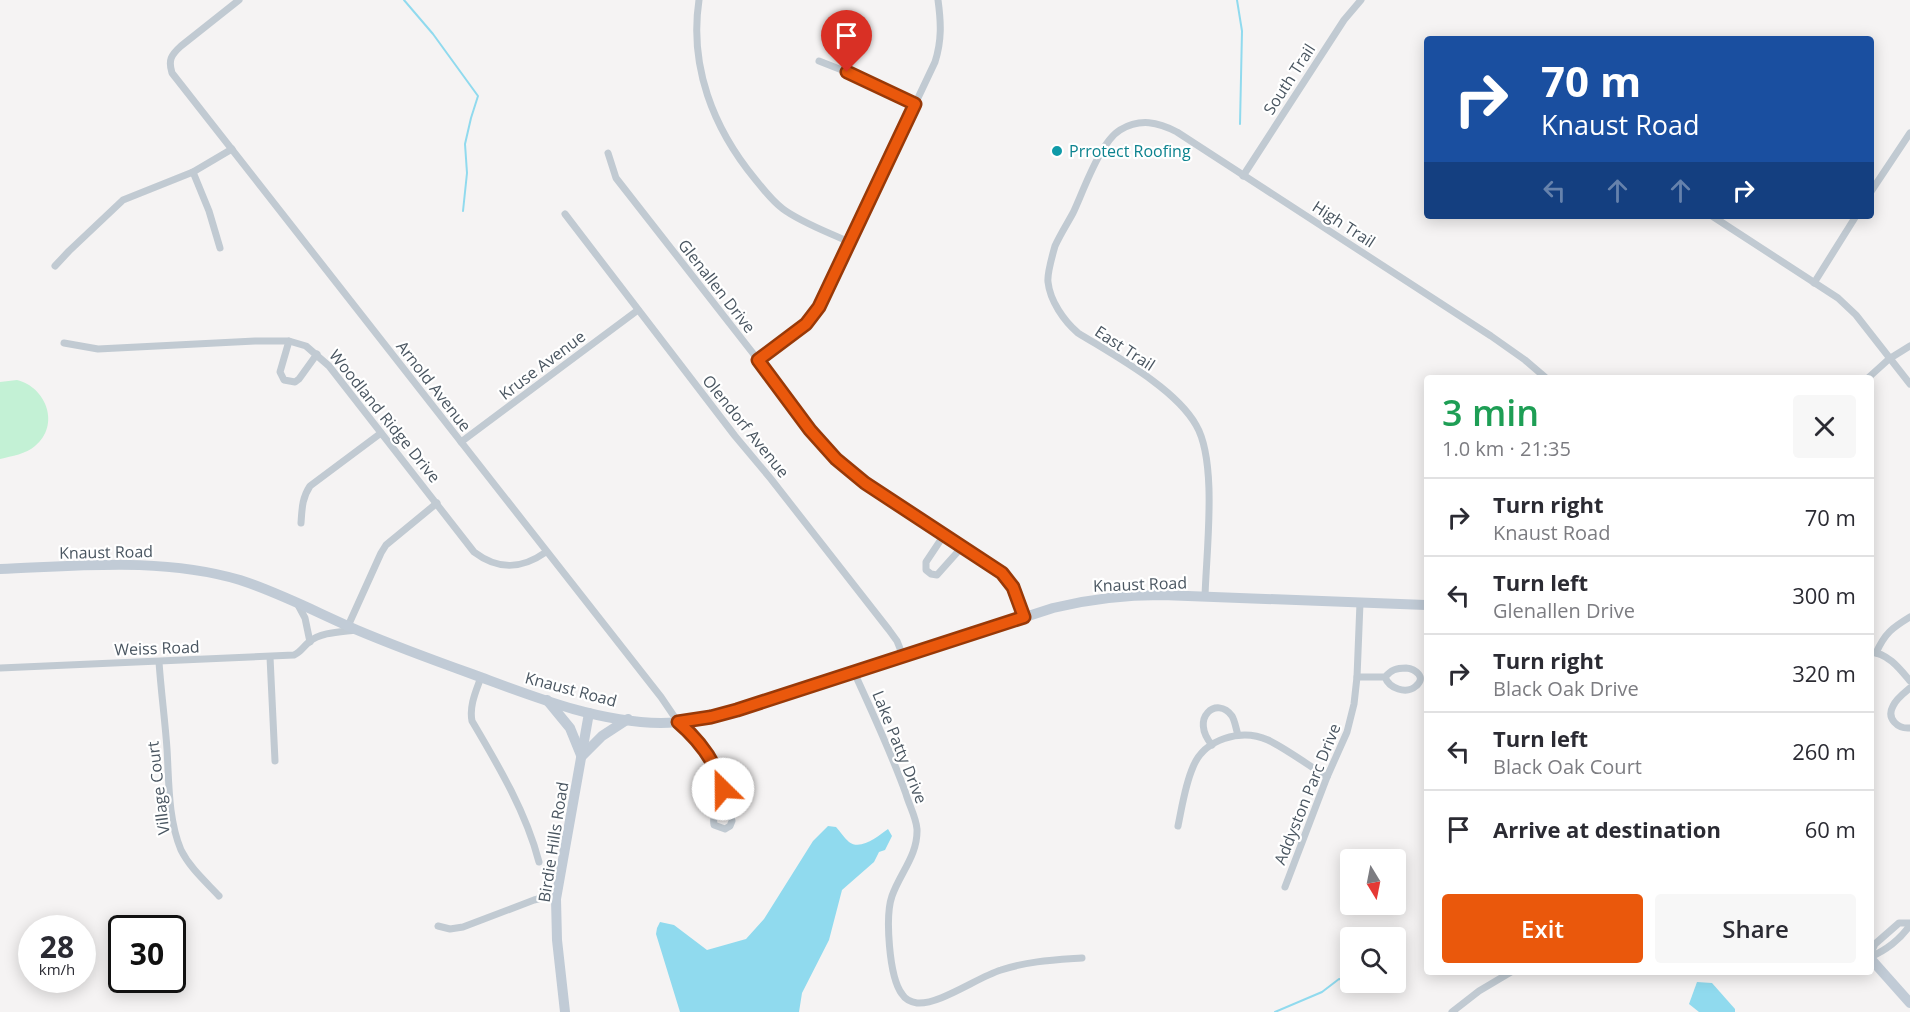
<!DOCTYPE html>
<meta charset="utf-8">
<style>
body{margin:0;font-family:"Open Sans",sans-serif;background:#f7f7f7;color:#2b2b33;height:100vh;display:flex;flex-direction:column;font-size:22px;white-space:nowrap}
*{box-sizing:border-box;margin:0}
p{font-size:20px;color:#7c7c81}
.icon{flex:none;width:33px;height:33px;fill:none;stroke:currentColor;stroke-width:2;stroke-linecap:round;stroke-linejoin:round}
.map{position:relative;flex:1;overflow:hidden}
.panel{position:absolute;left:1424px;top:375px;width:450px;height:600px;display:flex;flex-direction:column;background:#fff;border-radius:6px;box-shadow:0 3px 15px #0003}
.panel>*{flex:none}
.top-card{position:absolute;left:1424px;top:36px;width:450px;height:183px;border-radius:6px;box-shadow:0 3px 15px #0003;background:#1a4fa0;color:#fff;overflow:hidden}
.needle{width:39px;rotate:170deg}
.tools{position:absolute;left:1340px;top:849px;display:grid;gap:12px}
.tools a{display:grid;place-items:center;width:66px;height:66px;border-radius:6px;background:#fff;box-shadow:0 3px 15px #0003;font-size:30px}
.speed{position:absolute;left:18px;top:915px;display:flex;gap:12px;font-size:30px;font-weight:700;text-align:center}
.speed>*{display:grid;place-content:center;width:78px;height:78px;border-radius:50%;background:#fff;box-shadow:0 3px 15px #0003;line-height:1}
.speed small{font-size:15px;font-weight:400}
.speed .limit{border:3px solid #111;border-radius:9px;background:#fff;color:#111}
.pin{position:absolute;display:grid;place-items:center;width:51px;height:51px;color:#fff;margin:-62px -26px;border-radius:50% 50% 50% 0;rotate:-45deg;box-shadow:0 0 6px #0007}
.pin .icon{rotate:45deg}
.me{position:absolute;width:66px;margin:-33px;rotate:337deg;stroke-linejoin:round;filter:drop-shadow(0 0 4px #0008)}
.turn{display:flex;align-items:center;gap:21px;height:126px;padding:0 18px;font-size:27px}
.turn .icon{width:78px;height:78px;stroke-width:2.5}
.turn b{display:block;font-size:42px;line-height:51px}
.lanes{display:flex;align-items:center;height:57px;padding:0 18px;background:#0003;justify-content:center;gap:30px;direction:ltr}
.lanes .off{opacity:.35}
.round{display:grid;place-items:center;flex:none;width:63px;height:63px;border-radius:6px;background:#f7f7f7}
.summary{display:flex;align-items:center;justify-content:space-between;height:102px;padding:0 18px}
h1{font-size:36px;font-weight:600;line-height:45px;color:#1e9e55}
.button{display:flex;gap:12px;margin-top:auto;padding:12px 18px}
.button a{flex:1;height:69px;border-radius:6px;background:#ea580c;color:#fff;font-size:24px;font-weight:600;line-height:69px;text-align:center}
.button a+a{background:#f7f7f7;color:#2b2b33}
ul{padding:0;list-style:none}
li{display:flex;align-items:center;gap:18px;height:78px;padding:0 18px;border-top:2px solid #e1e1e2}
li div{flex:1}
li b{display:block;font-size:22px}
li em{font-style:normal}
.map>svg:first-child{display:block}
.green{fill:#c3f1d5}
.water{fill:#90daee}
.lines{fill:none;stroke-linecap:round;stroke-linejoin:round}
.stream{stroke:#90daee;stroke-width:2}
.minor{stroke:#c1cad2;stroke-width:7}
.secondary{stroke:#c1cbd6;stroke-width:10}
.route-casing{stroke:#983908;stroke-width:15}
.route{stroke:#ea580c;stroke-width:10}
.culture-dot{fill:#0f9aa8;stroke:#fff;stroke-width:2}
.labels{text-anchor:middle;stroke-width:4.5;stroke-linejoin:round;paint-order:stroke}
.street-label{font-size:16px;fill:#4a5661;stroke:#fff}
.culture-label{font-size:16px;fill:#0d838f;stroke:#fff;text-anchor:start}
</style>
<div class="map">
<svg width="1910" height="1012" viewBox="0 0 1910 1012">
<rect width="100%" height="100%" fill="#f5f3f3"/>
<path class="green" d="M 17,380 C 46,387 61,425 35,446 C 26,454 12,456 0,459 L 0,382 Z"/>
<g class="water">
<path d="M 828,826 L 836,827 C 840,831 844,838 849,842 C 861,851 878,836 888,829 L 892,836 L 885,850 L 879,852 L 874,862 L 842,890 L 829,940 L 802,993 L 799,1012 L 680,1012 L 656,934 L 657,928 L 660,922 L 674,925 L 707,950 L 746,939 L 764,919 L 813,841 Z"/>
<path d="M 1697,982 L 1712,983 L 1735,1009 L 1735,1012 L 1699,1012 L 1689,1004 Z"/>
</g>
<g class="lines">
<g class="stream">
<path d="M 404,0 L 433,34 L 478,96 L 471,118 L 465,144 L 467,173 L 463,211"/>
<path d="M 1237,0 L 1242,31 L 1240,124"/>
<path d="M 1275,1012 L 1322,992 L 1339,979 L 1350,981"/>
</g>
<g class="minor">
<path d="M 239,0 L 181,46 C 171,55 168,60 172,73 L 661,697 L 678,722 L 692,734 L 706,752 L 719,772 L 731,815 L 732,821 L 730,826 L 725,829 L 714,825 C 712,813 718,805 725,795"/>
<path d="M 699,0 C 689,66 713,128 755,179 C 764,190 772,201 783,209 C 802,223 828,232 849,242"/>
<path d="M 819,61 L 847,72 L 916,104"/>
<path d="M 608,153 L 616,178 L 777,384 L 810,430 L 829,452 L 865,483 L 1002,573 L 1013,587 L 1024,617"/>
<path d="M 193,172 L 209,211 L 220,248"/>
<path d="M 1243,176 L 1344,20 L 1361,0"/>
<path d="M 1870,193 L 1910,133"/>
<path d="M 565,214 L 735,436 L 771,479 L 889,630 L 897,641 L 903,656"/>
<path d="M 1712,216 L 1838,298 L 1856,315 L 1910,384"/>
<path d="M 55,266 L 69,251 L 123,200 L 193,172 L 232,149"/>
<path d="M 1814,283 L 1856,216"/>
<path d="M 289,341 L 280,372 L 284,380 L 295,382 L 299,379 L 317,354"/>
<path d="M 64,343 L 98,349 L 255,341 L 289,341 L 306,346 L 329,366 L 474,552 C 499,571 522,569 546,552"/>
<path d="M 758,361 L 806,324 L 819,307 L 935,62 C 942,40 941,22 938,0"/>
<path d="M 1868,378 L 1889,359 L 1910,346"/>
<path d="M 461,442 L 638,310"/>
<path d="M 301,523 C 302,509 302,498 310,486 L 381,433"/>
<path d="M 944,535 L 926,562 L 926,570 L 931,574 L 937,575 L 962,547"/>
<path d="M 1205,597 C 1206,553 1218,462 1196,425 C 1175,388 1115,356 1078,333 C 1064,321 1050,301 1048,282 C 1047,275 1053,253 1055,246 C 1060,235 1067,224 1073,213 C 1083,192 1100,142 1120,130 C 1140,118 1158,122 1177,132 L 1491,336 L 1525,360 L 1546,378"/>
<path d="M 297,603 L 305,618 L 310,642"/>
<path d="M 348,626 L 381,553 L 386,545 L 437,503"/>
<path d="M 1870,652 C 1888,653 1900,669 1910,681"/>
<path d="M 1876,653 C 1885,633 1892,628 1910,617"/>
<path d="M 270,657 L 275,761"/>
<path d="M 159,662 C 161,691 165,720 167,749 C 169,782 168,819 181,850 C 190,868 205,881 219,896"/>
<path d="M 0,668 L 294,655 C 301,652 303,647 309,642 C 321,632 341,632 356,630"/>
<path d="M 854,672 C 872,712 891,752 906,794 C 909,805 916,817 917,829 C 918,855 900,873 892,896 C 885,916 889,977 902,994 C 905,999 911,1002 917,1003 C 939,1005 978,977 1001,970 C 1028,961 1054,960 1082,958"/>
<path d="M 481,677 C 476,691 469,706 472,721 C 498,765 526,812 539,862"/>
<path d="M 1357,677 L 1385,677 C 1391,670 1396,668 1406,668 C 1415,669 1427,677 1416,686 C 1406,695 1389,688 1385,677"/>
<path d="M 1910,688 C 1904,693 1896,699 1893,706 C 1886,719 1898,729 1910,728"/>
<path d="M 1212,745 C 1189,718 1217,695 1232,716 C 1235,721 1236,729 1238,735"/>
<path d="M 1178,826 C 1182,807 1185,785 1193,767 C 1204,739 1241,728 1268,740 C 1288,750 1308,765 1327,777"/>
<path d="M 1285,887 L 1327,777 L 1347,732 L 1354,704 L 1357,677 L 1360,603"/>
<path d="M 438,926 L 450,929 L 463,927 L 534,900 L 542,898 L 556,899"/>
<path d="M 1870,955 L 1875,944 L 1899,923 L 1910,923"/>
<path d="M 1870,957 C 1885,951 1901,939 1910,925"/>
<path d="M 1452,1012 L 1479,991 L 1511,972"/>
</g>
<g class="secondary">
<path d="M 0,569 C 80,566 162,557 240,580 C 280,593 318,613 357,630 C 395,646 433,660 472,674 C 532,696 595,722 661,723 C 686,723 712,717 737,710 L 1053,608 C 1089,599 1125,595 1162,595 L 1426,605"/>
<path d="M 547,700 L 570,728 L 581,755"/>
<path d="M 582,756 L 602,736 L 628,719"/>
<path d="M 1870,958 L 1910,1003"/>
<path d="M 565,1012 L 557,940 L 556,899 L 589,713"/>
</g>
</g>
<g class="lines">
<g class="route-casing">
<path id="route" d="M 723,789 C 716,762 699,740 678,722 L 711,717 L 737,710 L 1024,617 L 1013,587 L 1002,573 L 865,483 L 836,459 L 810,430 L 758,360 L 806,324 L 819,307 L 915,104 L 847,72"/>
</g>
<use href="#route" class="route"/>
</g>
<circle class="culture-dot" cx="1057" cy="151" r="6"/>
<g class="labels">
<g class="street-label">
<text transform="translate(1289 79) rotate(-57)" y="6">South Trail</text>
<text transform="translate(1344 224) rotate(33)" y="6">High Trail</text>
<text transform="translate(717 286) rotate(52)" y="6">Glenallen Drive</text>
<text transform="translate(1125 348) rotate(33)" y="6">East Trail</text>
<text transform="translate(542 365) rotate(-37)" y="6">Kruse Avenue</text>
<text transform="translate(434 386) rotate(52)" y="6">Arnold Avenue</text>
<text transform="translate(385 416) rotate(51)" y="6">Woodland Ridge Drive</text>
<text transform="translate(746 426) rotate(51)" y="6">Olendorf Avenue</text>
<text transform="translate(106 552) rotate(-1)" y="6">Knaust Road</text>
<text transform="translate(1140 584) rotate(-2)" y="6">Knaust Road</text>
<text transform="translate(157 648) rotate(-2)" y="6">Weiss Road</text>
<text transform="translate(571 689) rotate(15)" y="6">Knaust Road</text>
<text transform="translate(900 747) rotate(68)" y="6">Lake Patty Drive</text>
<text transform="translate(158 788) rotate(-97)" y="6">Village Court</text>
<text transform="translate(1307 794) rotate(-68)" y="6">Addyston Parc Drive</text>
<text transform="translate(553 842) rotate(-81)" y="6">Birdie Hills Road</text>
</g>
<g class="culture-label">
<text x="1069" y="157">Prrotect Roofing</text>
</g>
</g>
</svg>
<div class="tools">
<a><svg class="needle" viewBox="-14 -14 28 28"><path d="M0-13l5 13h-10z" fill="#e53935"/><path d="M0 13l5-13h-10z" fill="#7c7c81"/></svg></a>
<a><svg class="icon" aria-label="search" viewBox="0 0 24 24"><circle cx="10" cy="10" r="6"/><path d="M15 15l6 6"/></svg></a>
</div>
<div class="speed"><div>28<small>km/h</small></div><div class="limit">30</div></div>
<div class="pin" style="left:847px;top:72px;background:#d93025"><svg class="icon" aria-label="arrive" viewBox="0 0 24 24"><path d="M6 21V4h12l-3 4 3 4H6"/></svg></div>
<svg class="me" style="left:723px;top:789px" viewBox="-20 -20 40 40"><circle r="19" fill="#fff"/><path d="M0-13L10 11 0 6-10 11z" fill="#ea580c"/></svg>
<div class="top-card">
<div class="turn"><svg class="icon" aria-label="right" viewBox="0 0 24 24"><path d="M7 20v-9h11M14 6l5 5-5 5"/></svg><div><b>70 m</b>Knaust Road</div></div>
<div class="lanes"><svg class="icon off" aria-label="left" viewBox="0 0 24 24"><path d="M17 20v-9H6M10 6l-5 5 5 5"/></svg><svg class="icon off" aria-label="ahead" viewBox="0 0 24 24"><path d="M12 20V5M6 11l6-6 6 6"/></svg><svg class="icon off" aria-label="ahead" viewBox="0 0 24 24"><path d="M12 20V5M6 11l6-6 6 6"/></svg><svg class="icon" aria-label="right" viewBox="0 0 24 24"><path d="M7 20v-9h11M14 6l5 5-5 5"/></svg></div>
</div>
<section class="panel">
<div class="summary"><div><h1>3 min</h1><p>1.0 km · 21:35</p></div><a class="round"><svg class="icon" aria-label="close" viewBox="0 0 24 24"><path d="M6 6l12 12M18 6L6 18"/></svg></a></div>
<ul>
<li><svg class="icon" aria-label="right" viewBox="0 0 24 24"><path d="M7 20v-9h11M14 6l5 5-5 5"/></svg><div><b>Turn right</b><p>Knaust Road</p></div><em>70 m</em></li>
<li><svg class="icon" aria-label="left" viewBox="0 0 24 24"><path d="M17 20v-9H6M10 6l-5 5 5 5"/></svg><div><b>Turn left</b><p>Glenallen Drive</p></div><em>300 m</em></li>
<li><svg class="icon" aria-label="right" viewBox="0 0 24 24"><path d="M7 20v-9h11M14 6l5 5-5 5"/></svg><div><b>Turn right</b><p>Black Oak Drive</p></div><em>320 m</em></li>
<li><svg class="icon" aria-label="left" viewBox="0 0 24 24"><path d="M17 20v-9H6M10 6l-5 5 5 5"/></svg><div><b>Turn left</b><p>Black Oak Court</p></div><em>260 m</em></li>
<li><svg class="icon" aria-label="arrive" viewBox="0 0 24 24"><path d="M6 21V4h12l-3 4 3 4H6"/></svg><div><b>Arrive at destination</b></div><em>60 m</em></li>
</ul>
<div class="button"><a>Exit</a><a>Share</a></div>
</section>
</div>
